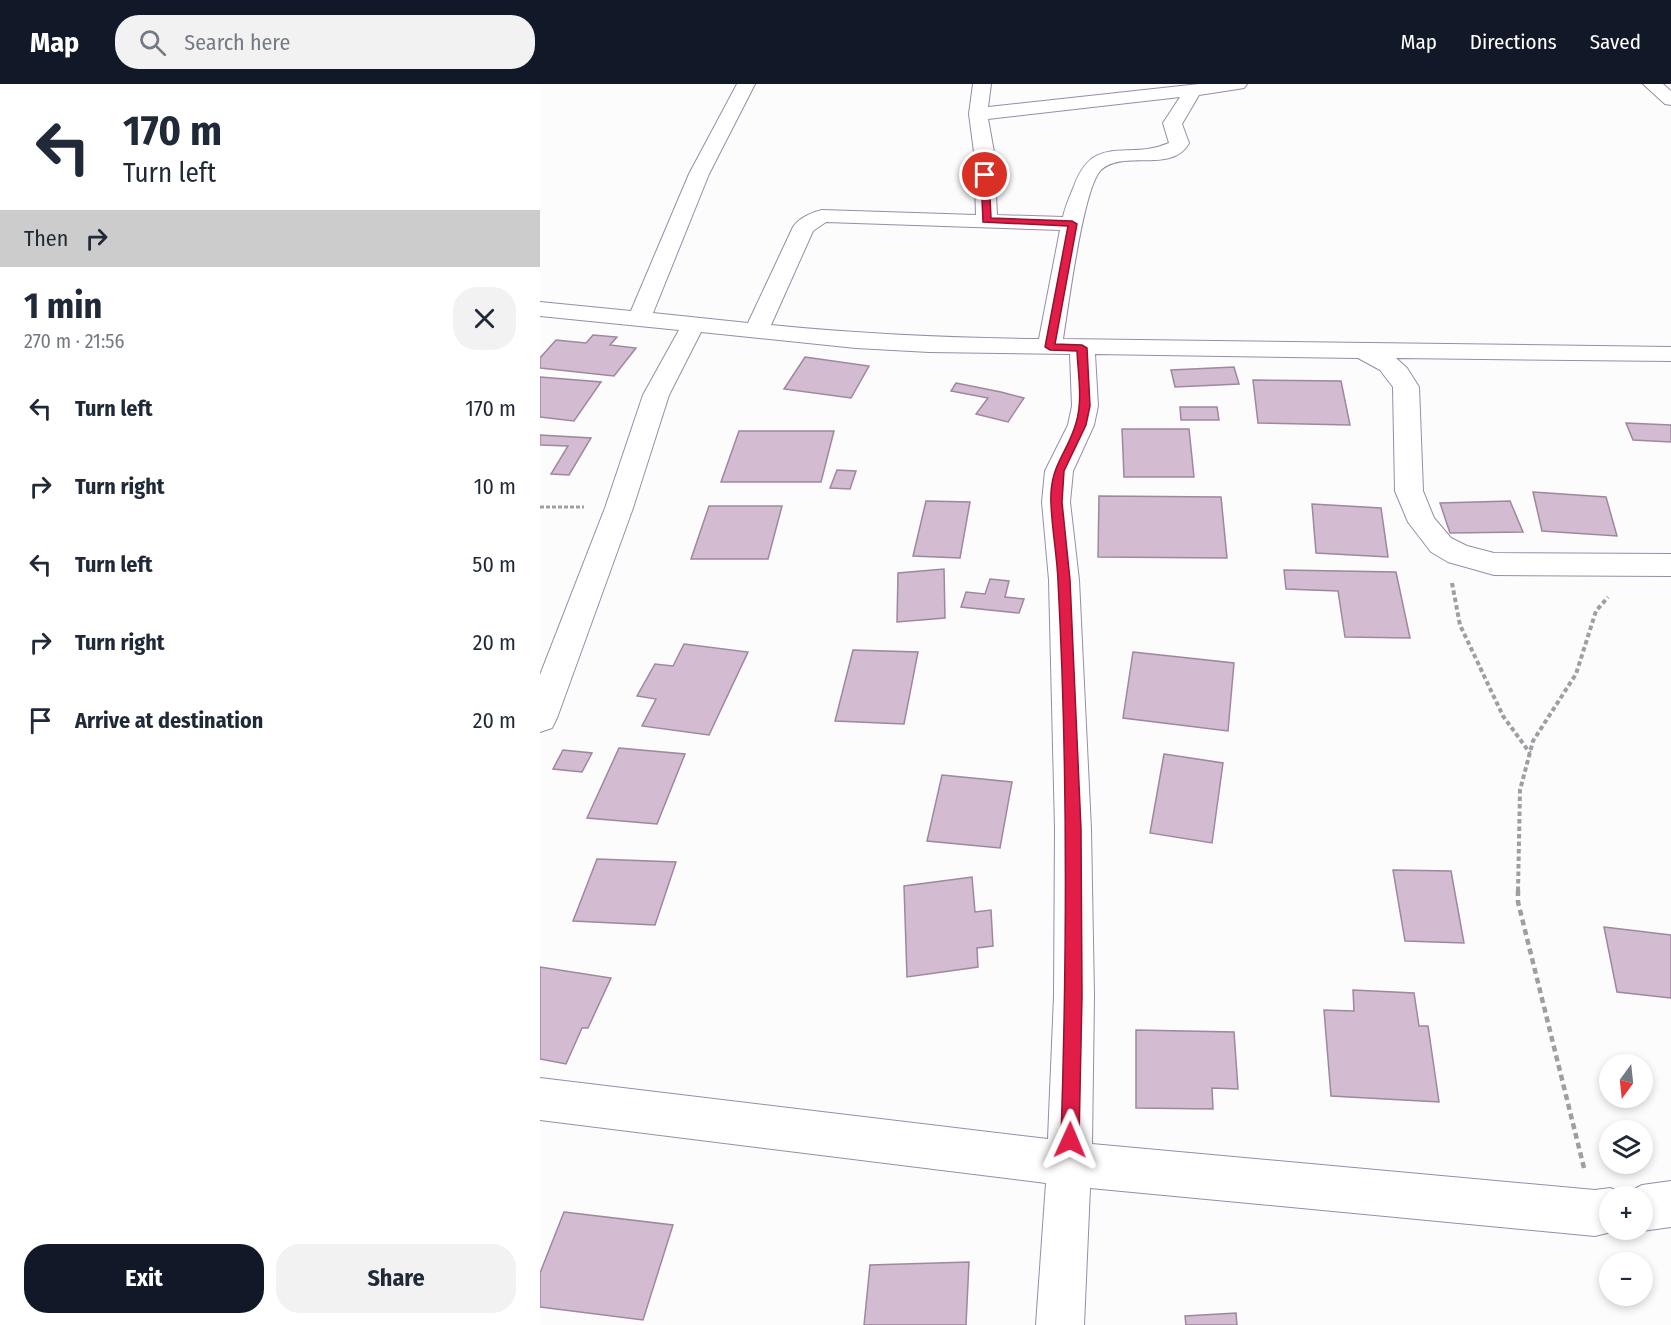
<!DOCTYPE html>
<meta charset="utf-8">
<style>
body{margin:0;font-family:"Fira Sans Condensed",sans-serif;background:#f2f2f3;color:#1f2937;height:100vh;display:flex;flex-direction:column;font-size:22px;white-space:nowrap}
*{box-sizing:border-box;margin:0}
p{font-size:20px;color:#747a83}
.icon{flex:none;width:33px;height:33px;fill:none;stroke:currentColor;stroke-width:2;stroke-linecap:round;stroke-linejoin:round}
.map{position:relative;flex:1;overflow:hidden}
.details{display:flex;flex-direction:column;background:#fff;width:540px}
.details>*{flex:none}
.banner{background:#fff;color:#1f2937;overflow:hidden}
.needle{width:39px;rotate:195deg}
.fabs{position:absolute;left:1059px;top:970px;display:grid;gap:12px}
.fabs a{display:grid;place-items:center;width:54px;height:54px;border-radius:50%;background:#fff;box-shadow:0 3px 9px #0003;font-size:30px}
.pin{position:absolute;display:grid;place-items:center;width:51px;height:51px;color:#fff;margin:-26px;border:3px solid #fff;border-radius:50%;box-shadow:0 2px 6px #0007}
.me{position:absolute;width:66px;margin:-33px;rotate:1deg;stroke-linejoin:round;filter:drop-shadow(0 0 4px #0008)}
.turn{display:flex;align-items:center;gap:21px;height:126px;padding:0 24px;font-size:27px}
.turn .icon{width:78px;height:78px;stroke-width:2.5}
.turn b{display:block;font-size:42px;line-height:51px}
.then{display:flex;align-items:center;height:57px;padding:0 24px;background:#0003;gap:12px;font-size:22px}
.round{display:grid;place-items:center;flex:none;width:63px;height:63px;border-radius:24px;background:#f2f2f3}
.headline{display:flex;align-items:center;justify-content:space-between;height:102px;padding:0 24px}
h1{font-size:36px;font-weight:700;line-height:45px}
.cta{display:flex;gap:12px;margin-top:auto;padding:12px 24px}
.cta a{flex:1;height:69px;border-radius:24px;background:#111827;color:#fff;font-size:24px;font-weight:700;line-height:69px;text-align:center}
.cta a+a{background:#f2f2f3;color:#1f2937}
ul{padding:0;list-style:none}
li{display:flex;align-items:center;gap:18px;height:78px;padding:0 24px}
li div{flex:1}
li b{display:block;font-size:22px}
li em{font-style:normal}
header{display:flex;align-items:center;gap:36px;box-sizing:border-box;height:84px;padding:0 30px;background:#111827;color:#fff}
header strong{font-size:28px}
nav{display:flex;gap:33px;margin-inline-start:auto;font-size:21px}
.search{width:420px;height:54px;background:#f2f2f3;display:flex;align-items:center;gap:15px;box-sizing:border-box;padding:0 21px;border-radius:24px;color:#747a83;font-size:22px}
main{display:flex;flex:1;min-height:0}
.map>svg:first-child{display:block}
.building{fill:#d3bbd2;stroke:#9e889d;stroke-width:1.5}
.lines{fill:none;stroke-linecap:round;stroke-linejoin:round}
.street-casing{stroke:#978da8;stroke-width:2}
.path-far2{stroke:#a09ea3;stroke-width:3;stroke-dasharray:4 2;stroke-linecap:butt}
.path-far1{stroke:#a09ea3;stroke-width:4;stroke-dasharray:4.5 3;stroke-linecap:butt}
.path{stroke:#a09ea3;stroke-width:4.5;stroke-dasharray:6 4;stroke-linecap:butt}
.street{fill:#fff;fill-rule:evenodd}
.route{fill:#e11d48;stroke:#92132f;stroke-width:1.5}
</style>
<header>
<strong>Map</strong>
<div class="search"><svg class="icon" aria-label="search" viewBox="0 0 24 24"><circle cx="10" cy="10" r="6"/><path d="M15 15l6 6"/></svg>Search here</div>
<nav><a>Map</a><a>Directions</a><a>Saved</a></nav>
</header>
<main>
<section class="details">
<div class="banner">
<div class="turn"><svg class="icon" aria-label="left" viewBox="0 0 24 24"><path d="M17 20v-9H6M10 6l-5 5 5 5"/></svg><div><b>170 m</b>Turn left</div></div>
<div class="then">Then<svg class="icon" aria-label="right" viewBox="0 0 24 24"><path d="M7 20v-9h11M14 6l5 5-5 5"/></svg></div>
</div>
<div class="headline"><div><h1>1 min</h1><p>270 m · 21:56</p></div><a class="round"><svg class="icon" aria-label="close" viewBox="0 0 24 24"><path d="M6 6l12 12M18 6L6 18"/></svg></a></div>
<ul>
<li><svg class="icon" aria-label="left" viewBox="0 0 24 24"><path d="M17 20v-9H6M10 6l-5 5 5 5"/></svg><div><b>Turn left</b></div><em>170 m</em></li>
<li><svg class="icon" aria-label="right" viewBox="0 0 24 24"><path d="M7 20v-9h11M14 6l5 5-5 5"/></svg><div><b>Turn right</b></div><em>10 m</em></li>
<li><svg class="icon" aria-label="left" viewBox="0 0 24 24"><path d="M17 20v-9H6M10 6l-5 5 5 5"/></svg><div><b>Turn left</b></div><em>50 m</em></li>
<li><svg class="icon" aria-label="right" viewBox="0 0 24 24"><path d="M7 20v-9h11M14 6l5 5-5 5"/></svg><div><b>Turn right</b></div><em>20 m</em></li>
<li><svg class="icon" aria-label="arrive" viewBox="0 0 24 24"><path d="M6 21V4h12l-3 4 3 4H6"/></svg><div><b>Arrive at destination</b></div><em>20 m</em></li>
</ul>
<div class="cta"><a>Exit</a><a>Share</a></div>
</section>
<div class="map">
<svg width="1131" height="1241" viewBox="0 0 1131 1241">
<rect width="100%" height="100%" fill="#fcfcfc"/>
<g class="building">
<path d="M 53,251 L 77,253 L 70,261 L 96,264 L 74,292 L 0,284 L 0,274 L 16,256 L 46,259 Z"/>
<path d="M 265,273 L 329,282 L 311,314 L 244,305 Z"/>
<path d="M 694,283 L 699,300 L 635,303 L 631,286 Z"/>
<path d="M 0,293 L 61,298 L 34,337 L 0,333 Z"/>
<path d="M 713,296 L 801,297 L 810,341 L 718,339 Z"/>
<path d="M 416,299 L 461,308 L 484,314 L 468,338 L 436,330 L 448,314 L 411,307 Z"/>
<path d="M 640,323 L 677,323 L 679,336 L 641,336 Z"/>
<path d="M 1086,339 L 1131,341 L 1131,358 L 1093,356 Z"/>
<path d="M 582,345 L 649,345 L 654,393 L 584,393 Z"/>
<path d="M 199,347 L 294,347 L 281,398 L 181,398 Z"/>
<path d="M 0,351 L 51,354 L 29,391 L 11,390 L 28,362 L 0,361 Z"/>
<path d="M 297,386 L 316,387 L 310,405 L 290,404 Z"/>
<path d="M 993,408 L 1066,413 L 1077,452 L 1002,447 Z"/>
<path d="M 559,412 L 681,413 L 687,474 L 558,473 Z"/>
<path d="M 386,417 L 430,418 L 420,474 L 373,472 Z"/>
<path d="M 970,417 L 983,448 L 910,449 L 900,419 Z"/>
<path d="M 772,420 L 841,424 L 848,473 L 776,469 Z"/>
<path d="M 169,422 L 242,422 L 228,475 L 151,475 Z"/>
<path d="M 404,485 L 405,534 L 357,538 L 358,489 Z"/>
<path d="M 744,486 L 856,488 L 870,554 L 805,553 L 798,507 L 746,505 Z"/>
<path d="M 450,495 L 469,497 L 465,513 L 484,515 L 479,529 L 421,523 L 426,508 L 445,510 Z"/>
<path d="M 144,560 L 208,568 L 169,651 L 102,642 L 116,615 L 97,612 L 115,580 L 133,582 Z"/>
<path d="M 313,566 L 378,568 L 364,640 L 295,637 Z"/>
<path d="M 593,568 L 694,579 L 688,647 L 583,634 Z"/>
<path d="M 79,664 L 145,670 L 117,740 L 47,734 Z"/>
<path d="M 23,666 L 52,669 L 42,688 L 13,685 Z"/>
<path d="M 624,670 L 683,679 L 672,759 L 610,749 Z"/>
<path d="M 402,691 L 472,698 L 460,764 L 387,757 Z"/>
<path d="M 57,775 L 136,778 L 115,841 L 33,837 Z"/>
<path d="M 853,786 L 911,787 L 924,859 L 865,857 Z"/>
<path d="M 432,793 L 435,828 L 451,826 L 453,862 L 437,864 L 438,883 L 367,893 L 364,802 Z"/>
<path d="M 1064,843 L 1131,851 L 1131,914 L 1077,908 Z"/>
<path d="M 0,883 L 71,894 L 48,944 L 42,944 L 26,980 L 0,975 Z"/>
<path d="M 813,906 L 874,909 L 879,942 L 888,942 L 899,1018 L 791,1012 L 784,926 L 814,927 Z"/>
<path d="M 596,946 L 694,948 L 698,1005 L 672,1004 L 673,1025 L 596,1024 Z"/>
<path d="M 24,1128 L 133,1141 L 103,1236 L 0,1223 L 0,1189 Z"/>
<path d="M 429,1178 L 426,1241 L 324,1241 L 330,1181 Z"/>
<path d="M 696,1229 L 697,1241 L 646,1241 L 645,1232 Z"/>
</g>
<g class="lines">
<g class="street-casing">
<g id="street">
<path d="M 197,0 L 215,0 L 169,90 L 113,229 L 208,239 L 253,143 C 259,134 272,128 282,126 L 436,131 L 434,68 L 429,30 L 433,0 L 451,0 L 448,23 L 659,0 L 707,0 L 704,4 L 698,5 L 659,11 L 642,40 L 649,59 C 633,90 583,65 561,86 C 543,103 528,225 523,255 L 1131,263 L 1131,277 L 856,274 L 867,284 L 879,303 L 883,407 L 894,434 L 911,454 L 927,462 L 954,469 L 1131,470 L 1131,492 L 954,491 L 908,478 L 891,468 L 868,438 L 855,407 L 853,303 L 840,286 L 818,274 L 555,270 L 558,322 L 554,341 L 533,387 L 530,418 L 539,496 L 551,745 L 554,912 L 552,1060 L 1055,1106 L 1070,1104 L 1085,1110 L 1102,1101 L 1131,1097 L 1131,1143 L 1102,1147 L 1100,1146 L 1102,1146 L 1102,1113 L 1070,1113 L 1070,1146 L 1079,1146 L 1055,1152 L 550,1104 L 544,1241 L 496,1241 L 506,1099 L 0,1036 L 0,994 L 508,1055 L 514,912 L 515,745 L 509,496 L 502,418 L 505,387 L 528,341 L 532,322 L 530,270 L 389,268 L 316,264 L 161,248 L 129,311 L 93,424 L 17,634 L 12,644 L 0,648 L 0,591 L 65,424 L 103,311 L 139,246 L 0,232 L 0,218 L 91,227 L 149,90 ZM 640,13 L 623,39 L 629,59 C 588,77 554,48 534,102 C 530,112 525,123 523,133 L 457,131 L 454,68 L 448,35 ZM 286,138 L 520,146 L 499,255 C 409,254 321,250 231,241 L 273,147 Z"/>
<path d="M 1103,0 L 1123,0 L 1131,7 L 1131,21 L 1125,20 Z"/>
</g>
</g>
<path class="path-far2" d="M 0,423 L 44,423"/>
<g class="path-far1">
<path d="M 912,499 L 920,541 L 963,632 L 990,669"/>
<path d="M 978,807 L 980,706 L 993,657 L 1036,590 L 1056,527 L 1068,513"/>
</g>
<path class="path" d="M 978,806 L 978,818 L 1044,1084"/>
<use href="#street" class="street"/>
</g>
<path class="route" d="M 445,89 L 449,91 L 451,134 L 532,137 L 537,140 L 515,260 L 542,261 L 547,264 L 550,322 L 546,341 L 524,387 L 522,418 L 530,496 L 541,745 L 542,912 L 539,1056 L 536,1062 L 530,1065 L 524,1062 L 521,1056 C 527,870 528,683 518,497 C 517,471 512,446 511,420 C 509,381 527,371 536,339 C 543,316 538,290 537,267 L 510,266 L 505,263 L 528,142 L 443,138 L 441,91 Z"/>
</svg>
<div class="fabs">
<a><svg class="needle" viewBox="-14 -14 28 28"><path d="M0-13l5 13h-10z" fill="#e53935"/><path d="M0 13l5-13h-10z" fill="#747a83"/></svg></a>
<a><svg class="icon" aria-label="layers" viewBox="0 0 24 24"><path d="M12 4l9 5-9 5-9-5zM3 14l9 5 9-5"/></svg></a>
<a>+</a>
<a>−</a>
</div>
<div class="pin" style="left:445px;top:91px;background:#d93025"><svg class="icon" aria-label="arrive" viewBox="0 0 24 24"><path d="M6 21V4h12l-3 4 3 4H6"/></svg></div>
<svg class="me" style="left:530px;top:1056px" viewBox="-20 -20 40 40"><path d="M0-17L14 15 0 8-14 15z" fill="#e11d48" stroke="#fff" stroke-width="4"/></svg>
</div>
</main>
